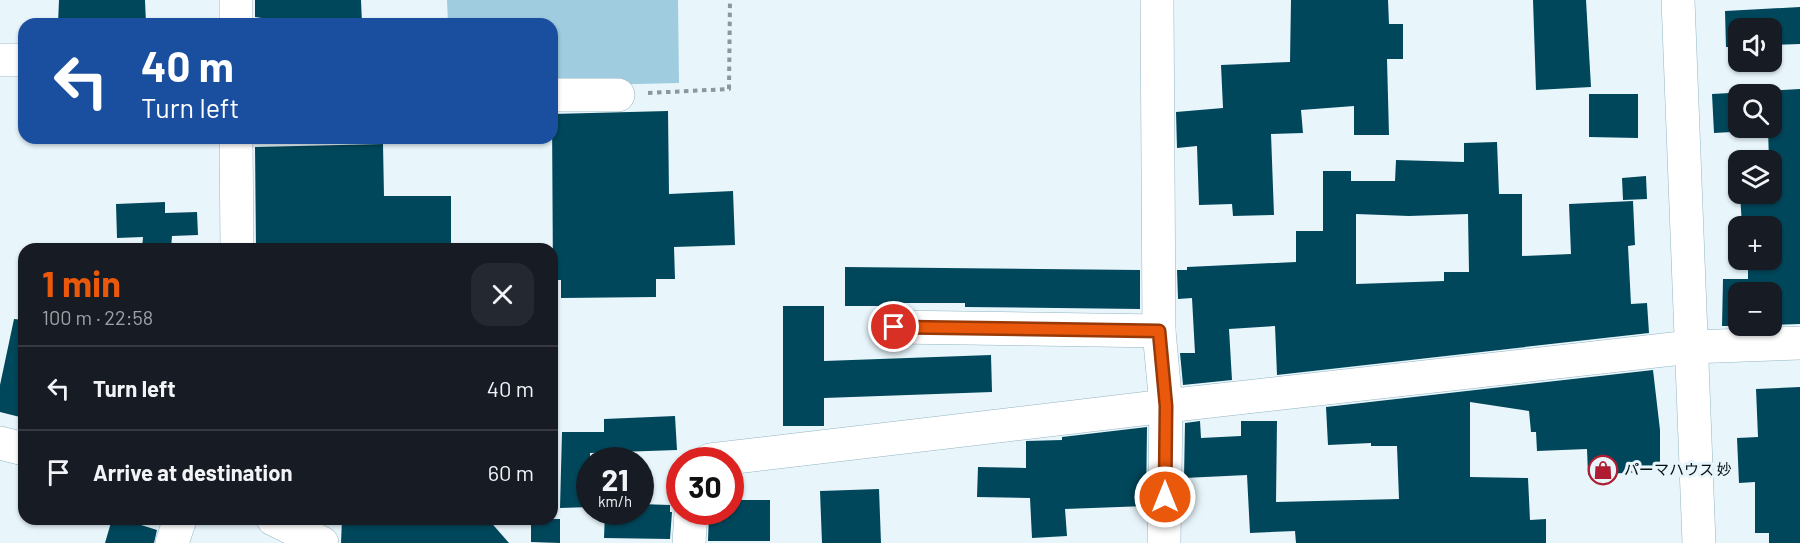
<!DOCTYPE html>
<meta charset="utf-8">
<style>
body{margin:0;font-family:Barlow,"Noto Sans JP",sans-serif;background:#242831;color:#f1f3f6;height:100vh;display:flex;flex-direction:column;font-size:22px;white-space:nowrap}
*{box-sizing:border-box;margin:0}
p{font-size:20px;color:#9ea1a6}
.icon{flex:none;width:33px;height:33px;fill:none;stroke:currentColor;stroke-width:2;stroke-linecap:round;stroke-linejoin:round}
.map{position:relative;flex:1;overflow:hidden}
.sheet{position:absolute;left:18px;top:243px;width:540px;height:282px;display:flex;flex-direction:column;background:#171b24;border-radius:18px;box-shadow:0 2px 4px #0004}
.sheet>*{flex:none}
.hud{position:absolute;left:18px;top:18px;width:540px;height:126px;border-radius:18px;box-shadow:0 2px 4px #0004;background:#1a4fa0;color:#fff;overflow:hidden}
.tools{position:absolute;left:1728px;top:18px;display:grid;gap:12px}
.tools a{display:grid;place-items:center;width:54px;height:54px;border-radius:12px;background:#171b24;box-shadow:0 2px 4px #0004;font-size:30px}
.speed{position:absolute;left:576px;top:447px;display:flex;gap:12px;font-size:30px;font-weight:700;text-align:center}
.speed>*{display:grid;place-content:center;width:78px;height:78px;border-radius:50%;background:#171b24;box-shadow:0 2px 4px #0004;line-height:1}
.speed small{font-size:15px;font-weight:400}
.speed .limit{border:9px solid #d22;background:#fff;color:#111}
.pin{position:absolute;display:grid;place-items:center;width:51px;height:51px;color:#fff;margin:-26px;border:3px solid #fff;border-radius:50%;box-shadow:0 2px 6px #0007}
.me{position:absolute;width:66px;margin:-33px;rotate:0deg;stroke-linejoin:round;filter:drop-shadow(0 0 4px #0008)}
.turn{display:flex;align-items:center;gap:21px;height:126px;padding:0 24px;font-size:27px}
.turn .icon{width:78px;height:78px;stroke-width:2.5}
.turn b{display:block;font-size:42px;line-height:51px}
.round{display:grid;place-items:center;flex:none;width:63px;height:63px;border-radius:18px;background:#242831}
.headline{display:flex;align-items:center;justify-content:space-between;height:102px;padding:0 24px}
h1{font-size:36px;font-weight:700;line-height:45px;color:#ea580c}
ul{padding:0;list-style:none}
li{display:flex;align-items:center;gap:18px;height:84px;padding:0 24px;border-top:2px solid #363941}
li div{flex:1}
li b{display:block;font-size:22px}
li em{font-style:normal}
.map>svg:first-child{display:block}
.green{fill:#9fccdf}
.building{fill:#00475b;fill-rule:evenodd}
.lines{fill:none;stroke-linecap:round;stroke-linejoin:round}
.minor-casing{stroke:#93b5c3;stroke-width:34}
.path{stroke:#8a979c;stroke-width:4;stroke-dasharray:4.5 4.5;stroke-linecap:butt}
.minor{stroke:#fff;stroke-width:33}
.route-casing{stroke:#983908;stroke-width:15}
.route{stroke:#ea580c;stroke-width:10}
.labels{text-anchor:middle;stroke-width:6;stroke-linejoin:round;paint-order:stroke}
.poi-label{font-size:15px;fill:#051015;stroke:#e8f6fc;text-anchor:start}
</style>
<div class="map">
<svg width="1800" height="543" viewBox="0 0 1800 543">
<rect width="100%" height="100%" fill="#e8f6fc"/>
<path class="green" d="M 447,0 L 678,0 L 679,83 L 552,86 L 552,24 L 448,24 Z"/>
<g class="building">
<path d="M 59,0 L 145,0 L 146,24 L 58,24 Z"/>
<path d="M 255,0 L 361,0 L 362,24 L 302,24 L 255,17 Z"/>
<path d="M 1291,0 L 1388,0 L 1389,24 L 1403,24 L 1403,59 L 1387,59 L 1389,135 L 1354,135 L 1354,106 L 1301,110 L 1303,133 L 1271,134 L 1274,215 L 1233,216 L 1232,204 L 1199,205 L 1197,146 L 1177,148 L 1176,112 L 1223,108 L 1221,65 L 1290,62 Z"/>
<path d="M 1533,0 L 1586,0 L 1591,87 L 1536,90 Z"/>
<path d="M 1800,7 L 1800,44 L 1772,45 L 1772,28 L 1738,28 L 1738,47 L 1726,47 L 1725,11 Z"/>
<path d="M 1800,89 L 1800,324 L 1772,325 L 1772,292 L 1738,292 L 1738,326 L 1766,326 L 1722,326 L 1723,279 L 1748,279 L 1748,260 L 1772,260 L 1772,226 L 1742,226 L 1740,194 L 1772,194 L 1772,160 L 1769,160 L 1768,130 L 1714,133 L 1712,94 ZM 1738,94 L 1772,94 L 1772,128 L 1738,128 Z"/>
<path d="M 1589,94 L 1638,94 L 1638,138 L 1589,137 Z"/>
<path d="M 668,111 L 669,194 L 733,191 L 735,245 L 674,247 L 675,279 L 656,279 L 656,297 L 561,298 L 561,280 L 553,280 L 552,114 Z"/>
<path d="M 1497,142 L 1499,194 L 1522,194 L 1522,256 L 1571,254 L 1569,204 L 1633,201 L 1635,245 L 1628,246 L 1631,304 L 1647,303 L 1649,333 L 1277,375 L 1275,326 L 1229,329 L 1232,380 L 1183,385 L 1180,353 L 1195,353 L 1192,298 L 1178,299 L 1177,270 L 1187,270 L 1187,267 L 1296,262 L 1296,231 L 1323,231 L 1323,171 L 1351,171 L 1351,181 L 1395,181 L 1396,160 L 1464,162 L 1464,143 ZM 1356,214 L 1409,216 L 1468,214 L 1469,272 L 1444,272 L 1444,281 L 1356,284 Z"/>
<path d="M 383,144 L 384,196 L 451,196 L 451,249 L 256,249 L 255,147 Z"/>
<path d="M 1646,176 L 1647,199 L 1623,200 L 1622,178 Z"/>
<path d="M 165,202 L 165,213 L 197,212 L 198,235 L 172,236 L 171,249 L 142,249 L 143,237 L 117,238 L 116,204 Z"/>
<path d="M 845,267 L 1140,270 L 1140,309 L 965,307 L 965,303 L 885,303 L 885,306 L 845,306 Z"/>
<path d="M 783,306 L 824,306 L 824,361 L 991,355 L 992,392 L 824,398 L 824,426 L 783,426 Z"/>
<path d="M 14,319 L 24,320 L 24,418 L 0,412 L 0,385 Z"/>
<path d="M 1653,370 L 1660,430 L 1660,471 L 1588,475 L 1587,449 L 1537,451 L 1536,432 L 1531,432 L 1529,411 L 1470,402 L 1470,477 L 1528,478 L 1530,520 L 1546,519 L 1546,543 L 1296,543 L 1295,531 L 1250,533 L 1247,475 L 1184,478 L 1185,423 L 1200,421 L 1201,438 L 1241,436 L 1241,421 L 1277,421 L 1276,502 L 1399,499 L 1397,446 L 1371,446 L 1371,443 L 1328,445 L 1326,407 Z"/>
<path d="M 1800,387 L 1800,543 L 1769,543 L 1769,533 L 1755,533 L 1755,482 L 1739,483 L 1737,438 L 1758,437 L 1756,389 Z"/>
<path d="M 675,416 L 677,450 L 590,453 L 590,507 L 560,508 L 562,432 L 604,432 L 604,419 Z"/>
<path d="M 1147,427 L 1146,506 L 1065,509 L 1067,536 L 1032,538 L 1030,498 L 977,497 L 978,467 L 1026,468 L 1026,441 L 1062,440 L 1062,437 Z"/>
<path d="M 879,489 L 881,543 L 822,543 L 820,491 Z"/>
<path d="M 730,500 L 770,500 L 770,541 L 708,541 L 709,512 L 730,512 Z"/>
<path d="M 640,504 L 670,505 L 670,512 L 672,512 L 670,539 L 604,538 L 605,512 L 640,512 Z"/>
<path d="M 112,519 L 122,519 L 157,530 L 154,543 L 105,543 Z"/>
<path d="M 342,519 L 411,523 L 412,519 L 488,519 L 509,543 L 341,543 Z"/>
<path d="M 531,519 L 560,519 L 560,543 L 531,542 Z"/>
</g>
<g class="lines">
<g class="minor-casing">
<g id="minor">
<path d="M 236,0 L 236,24"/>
<path d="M 1157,0 L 1159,331 L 1166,406 L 1691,347 L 1800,343"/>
<path d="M 1678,0 L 1699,543"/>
<path d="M 0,60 L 24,60"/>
<path d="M 552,95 L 618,95"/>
<path d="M 236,138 L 237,249"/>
<path d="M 894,327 L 1159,331"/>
<path d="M 0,443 L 24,449"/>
<path d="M 710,460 L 1166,406 L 1164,543"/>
<path d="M 273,519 L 322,543"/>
<path d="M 172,543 L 180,519"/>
<path d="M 689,543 L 691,512"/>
</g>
</g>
<path class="path" d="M 648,93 L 729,89 L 730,0"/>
<use href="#minor" class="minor"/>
</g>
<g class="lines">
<g class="route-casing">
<path id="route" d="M 894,327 L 1159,331 L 1166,406 L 1165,497"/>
</g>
<use href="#route" class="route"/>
</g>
<defs>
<g id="shop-ring" transform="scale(1.5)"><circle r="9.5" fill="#e8f6fc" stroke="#b01c31" stroke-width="1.5"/><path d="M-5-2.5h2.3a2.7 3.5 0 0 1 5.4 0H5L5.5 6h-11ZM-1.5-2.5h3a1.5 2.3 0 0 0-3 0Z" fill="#b01c31"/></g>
</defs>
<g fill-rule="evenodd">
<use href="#shop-ring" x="1603" y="470"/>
</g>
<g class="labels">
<g class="poi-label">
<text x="1624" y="475">パーマハウス 妙</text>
</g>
</g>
</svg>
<div class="tools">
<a><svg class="icon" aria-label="sound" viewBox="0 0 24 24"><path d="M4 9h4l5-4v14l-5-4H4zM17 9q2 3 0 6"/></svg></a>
<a><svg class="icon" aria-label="search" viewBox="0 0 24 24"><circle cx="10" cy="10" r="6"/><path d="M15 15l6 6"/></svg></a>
<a><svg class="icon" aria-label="layers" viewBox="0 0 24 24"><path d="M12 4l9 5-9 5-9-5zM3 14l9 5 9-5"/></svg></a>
<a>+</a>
<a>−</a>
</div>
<div class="speed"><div>21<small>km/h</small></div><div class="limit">30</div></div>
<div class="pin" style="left:894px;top:327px;background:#d93025"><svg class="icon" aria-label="arrive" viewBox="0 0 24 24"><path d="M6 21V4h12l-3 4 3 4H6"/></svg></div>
<svg class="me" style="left:1165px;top:497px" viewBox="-20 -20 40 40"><circle r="17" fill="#ea580c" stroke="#fff" stroke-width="3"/><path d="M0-11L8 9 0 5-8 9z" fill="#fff"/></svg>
<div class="hud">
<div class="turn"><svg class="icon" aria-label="left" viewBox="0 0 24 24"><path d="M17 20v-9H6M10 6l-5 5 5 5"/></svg><div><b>40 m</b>Turn left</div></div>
</div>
<section class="sheet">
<div class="headline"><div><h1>1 min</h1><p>100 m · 22:58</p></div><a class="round"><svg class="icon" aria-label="close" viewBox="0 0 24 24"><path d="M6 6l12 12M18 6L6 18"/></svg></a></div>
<ul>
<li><svg class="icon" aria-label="left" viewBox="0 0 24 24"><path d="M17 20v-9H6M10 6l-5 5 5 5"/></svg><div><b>Turn left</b></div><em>40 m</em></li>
<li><svg class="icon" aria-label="arrive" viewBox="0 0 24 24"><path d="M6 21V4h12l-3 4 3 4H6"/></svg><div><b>Arrive at destination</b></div><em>60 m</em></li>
</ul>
</section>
</div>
